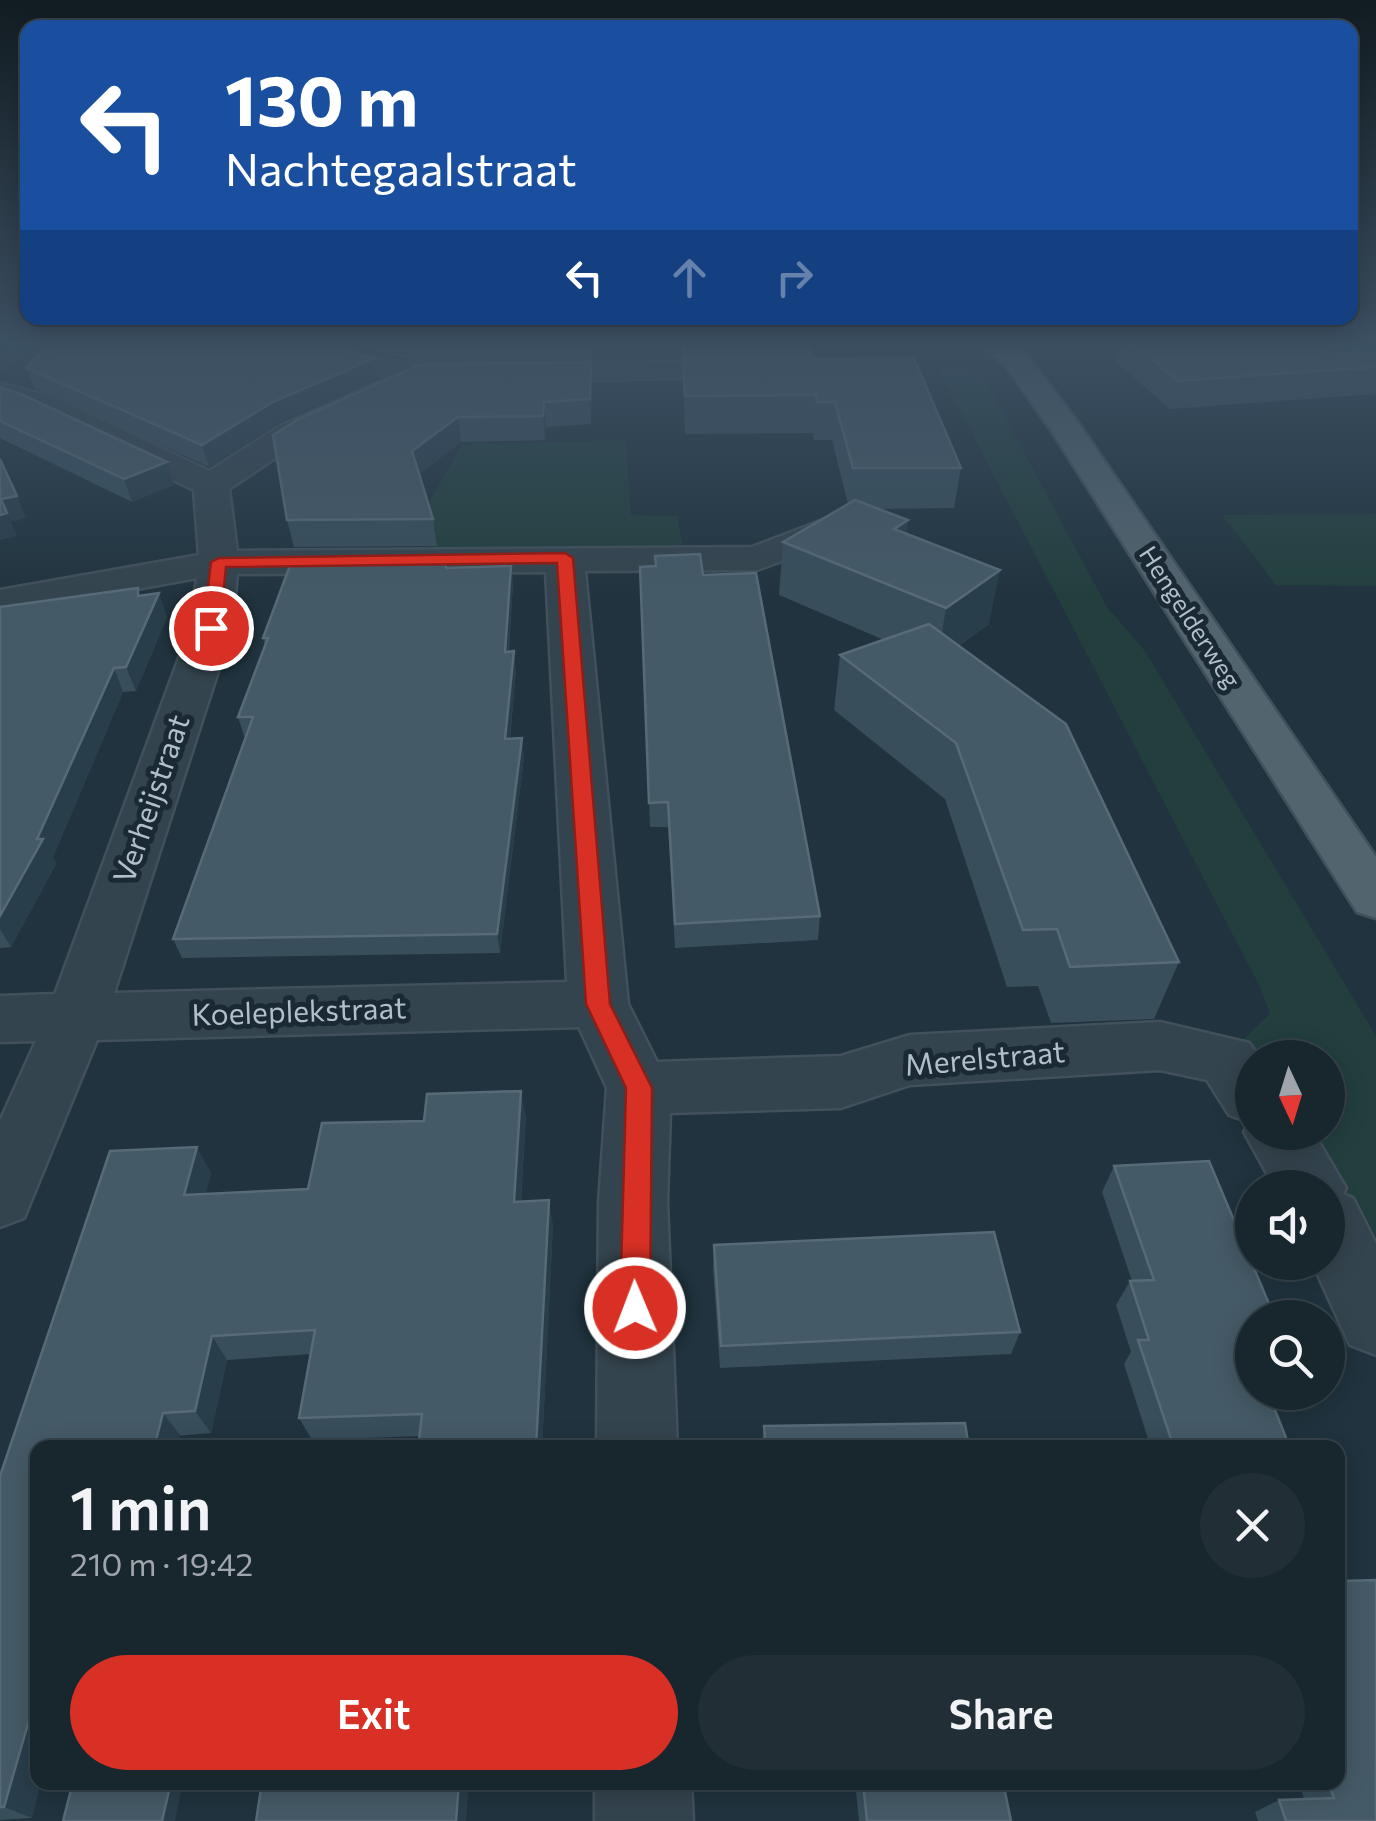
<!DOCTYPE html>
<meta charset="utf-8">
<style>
body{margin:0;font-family:Commissioner,sans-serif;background:#212e36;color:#f1f3f6;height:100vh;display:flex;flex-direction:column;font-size:38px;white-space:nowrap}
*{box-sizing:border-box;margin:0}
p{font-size:32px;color:#9fa5aa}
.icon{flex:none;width:55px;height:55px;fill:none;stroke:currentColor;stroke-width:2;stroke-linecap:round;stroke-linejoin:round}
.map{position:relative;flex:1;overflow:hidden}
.side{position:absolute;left:30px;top:1440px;width:1315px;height:350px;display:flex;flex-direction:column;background:#18262e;border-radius:20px;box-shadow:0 5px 25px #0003,0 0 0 2px #36434a}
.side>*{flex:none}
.banner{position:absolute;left:20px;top:20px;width:1338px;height:305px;border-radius:20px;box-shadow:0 5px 25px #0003,0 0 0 2px #36434a;background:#1a4fa0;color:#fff;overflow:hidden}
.needle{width:65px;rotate:176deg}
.fabs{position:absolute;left:1235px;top:1040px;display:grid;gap:20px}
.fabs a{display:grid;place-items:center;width:110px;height:110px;border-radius:50%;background:#18262e;box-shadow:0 5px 25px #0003,0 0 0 2px #36434a;font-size:50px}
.pin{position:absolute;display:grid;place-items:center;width:85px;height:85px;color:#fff;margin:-42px;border:5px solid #fff;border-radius:50%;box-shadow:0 2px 10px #0007}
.me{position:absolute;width:110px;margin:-55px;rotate:359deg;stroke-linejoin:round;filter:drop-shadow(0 0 8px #0008)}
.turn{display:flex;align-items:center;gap:35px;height:210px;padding:0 40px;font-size:45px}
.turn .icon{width:130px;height:130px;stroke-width:2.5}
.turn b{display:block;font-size:70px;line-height:85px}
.lanes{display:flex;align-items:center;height:95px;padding:0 40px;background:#0003;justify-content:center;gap:50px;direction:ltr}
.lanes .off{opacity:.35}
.round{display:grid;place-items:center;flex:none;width:105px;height:105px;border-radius:52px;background:#212e36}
.overview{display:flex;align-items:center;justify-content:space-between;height:170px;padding:0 40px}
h1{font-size:60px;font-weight:600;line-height:75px}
.cta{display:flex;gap:20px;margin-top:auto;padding:20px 40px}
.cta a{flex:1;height:115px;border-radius:60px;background:#d93025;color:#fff;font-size:40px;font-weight:600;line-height:115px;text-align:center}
.cta a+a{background:#212e36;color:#f1f3f6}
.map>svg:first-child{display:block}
.green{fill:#223f3d}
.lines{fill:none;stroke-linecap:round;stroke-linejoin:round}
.minor-casing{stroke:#41505a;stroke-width:5}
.major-casing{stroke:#41505a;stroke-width:5}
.minor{fill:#34444e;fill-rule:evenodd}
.major{fill:#52646e;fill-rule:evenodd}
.wall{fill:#384e5b}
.shaded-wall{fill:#293e4b}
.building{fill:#455a67;stroke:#566a77;stroke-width:2.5}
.route{fill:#d93025;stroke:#8d1f18;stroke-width:2.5}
.labels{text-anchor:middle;stroke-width:10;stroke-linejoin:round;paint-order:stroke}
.far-street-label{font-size:25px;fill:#b0bfca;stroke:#1a2933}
.street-label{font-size:30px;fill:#b0bfca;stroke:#1a2933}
</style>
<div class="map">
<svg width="1376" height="1821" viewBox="0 0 1376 1821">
<rect width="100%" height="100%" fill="#20333e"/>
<g class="green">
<path d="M 939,370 L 970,370 L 988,385 L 1107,607 L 1145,651 L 1376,1036 L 1376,1261 L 1307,1133 L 1328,1132 L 1328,1058 L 1252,1058 L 1252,1082 L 1222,1059 L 1270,1014 L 1260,987 Z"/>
<path d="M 626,440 L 631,515 L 677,516 L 684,552 L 423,556 L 428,504 L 462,444 Z"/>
<path d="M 1376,514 L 1376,586 L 1276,585 L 1222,515 Z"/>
</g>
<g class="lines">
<g class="minor-casing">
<g id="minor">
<path d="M 270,344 L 322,344 L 430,369 L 434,375 L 430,381 L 302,440 L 229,489 L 237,551 L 752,547 L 836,515 L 862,515 L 867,523 L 862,531 L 757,570 L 585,571 L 628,1004 L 657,1062 L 841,1056 L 910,1035 L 1160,1022 L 1249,1043 L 1260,1058 L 1252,1058 L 1252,1132 L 1313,1132 L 1346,1188 L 1343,1194 L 1353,1198 L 1376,1244 L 1376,1355 L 1350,1345 L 1312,1262 L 1328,1262 L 1328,1188 L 1275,1188 L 1244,1132 L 1249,1122 L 1229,1115 L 1207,1080 L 1160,1070 L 910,1085 L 841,1108 L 670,1113 L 667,1202 L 677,1448 L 597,1448 L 599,1202 L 607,1088 L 579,1027 L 97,1040 L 24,1218 L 0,1227 L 0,1121 L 36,1041 L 0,1042 L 0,996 L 55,994 L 190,628 L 197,578 L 0,614 L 0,590 L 199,555 L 194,490 L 33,412 L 0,402 L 0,383 L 55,398 L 209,471 L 280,426 L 390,377 L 274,350 ZM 546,572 L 567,982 L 114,993 L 232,628 L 237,574 Z"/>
<path d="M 694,362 L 709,371 L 704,377 L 517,382 L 502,373 L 517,364 Z"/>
<path d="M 595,1782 L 691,1782 L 693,1821 L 595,1821 Z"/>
</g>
</g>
<g class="major-casing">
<path id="major" d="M 980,344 L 1013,344 L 1025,353 L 1077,421 L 1376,857 L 1376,918 L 1357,912 L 1051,430 L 1005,365 Z"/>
</g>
<use href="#minor" class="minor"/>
<use href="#major" class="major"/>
</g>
<g class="wall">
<path d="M 340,344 L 593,344 L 593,362 L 419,362 Z"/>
<path d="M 682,344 L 808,344 L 812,359 L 961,468 L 954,508 L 879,509 L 906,534 L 989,624 L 959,646 L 1179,962 L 1154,1019 L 1051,1023 L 1038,986 L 1007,987 L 945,799 L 834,710 L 840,655 L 884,640 L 779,595 L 783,542 L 848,504 L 832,440 L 814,440 L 813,433 L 685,434 Z"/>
<path d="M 1119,344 L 1376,344 L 1376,394 L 1170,409 L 1115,361 Z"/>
<path d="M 26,368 L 378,378 L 278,423 L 209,467 L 34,388 Z"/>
<path d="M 592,385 L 591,424 L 546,427 L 545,440 L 461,442 L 419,474 L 433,519 L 437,546 L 294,547 L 287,520 L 273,435 Z"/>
<path d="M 0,387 L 167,462 L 174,485 L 132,502 L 0,438 Z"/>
<path d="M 511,566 L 513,583 L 509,651 L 516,670 L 510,739 L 524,757 L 500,953 L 182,958 L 173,939 L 246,736 L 244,736 L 238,717 L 265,645 L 263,638 L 446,568 Z"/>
<path d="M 640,567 L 703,575 L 820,916 L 818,940 L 675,948 L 668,827 L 650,827 Z"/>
<path d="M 141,596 L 167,617 L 136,691 L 123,692 L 53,857 L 56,864 L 11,947 L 0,948 L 0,607 Z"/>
<path d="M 526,1117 L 521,1201 L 553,1225 L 542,1448 L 418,1448 L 420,1436 L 312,1440 L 299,1418 L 311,1354 L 227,1360 L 211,1433 L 38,1448 L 32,1818 L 0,1820 L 0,1476 L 211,1173 L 205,1194 L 308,1189 L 424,1121 Z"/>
<path d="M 1114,1166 L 1252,1318 L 1252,1392 L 1290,1448 L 1151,1448 L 1124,1364 L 1131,1352 L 1116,1305 L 1130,1281 L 1132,1281 L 1102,1192 Z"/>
<path d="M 714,1245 L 1020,1332 L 1011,1354 L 720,1368 L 713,1269 Z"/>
<path d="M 764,1426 L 969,1448 L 761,1448 Z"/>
<path d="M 855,1782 L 1003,1782 L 1011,1821 L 859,1821 Z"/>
<path d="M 1299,1782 L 1338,1782 L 1376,1821 L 1258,1821 L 1255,1812 L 1279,1800 L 1304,1799 Z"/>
</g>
<g class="shaded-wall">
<path d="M 7,344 L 35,344 L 0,378 L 0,350 Z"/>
<path d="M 375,358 L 378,378 L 278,423 L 209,467 L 202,445 L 273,402 Z"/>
<path d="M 591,362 L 592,385 L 591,424 L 590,399 Z"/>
<path d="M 544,402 L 546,427 L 545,440 L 543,416 Z"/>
<path d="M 458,417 L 461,442 L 417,476 L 412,451 Z"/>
<path d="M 167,462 L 174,485 L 132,502 L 124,479 Z"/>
<path d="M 17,496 L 26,518 L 11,522 L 1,499 Z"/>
<path d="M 7,513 L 17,536 L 0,540 L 0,515 Z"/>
<path d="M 908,520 L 901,572 L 894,529 Z"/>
<path d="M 511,566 L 513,583 L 507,670 L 505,652 Z"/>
<path d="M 1000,570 L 989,624 L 937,662 L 946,608 Z"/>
<path d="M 159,593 L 167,617 L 136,691 L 126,667 Z"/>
<path d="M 514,651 L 516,670 L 508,758 L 505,739 Z"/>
<path d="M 114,668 L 123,692 L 53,857 L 56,864 L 11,947 L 0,929 L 0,916 L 37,839 Z"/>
<path d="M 522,738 L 524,757 L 500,953 L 497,934 Z"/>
<path d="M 521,1091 L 526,1117 L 519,1227 L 514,1202 Z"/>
<path d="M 197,1147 L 211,1173 L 198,1221 L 184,1195 Z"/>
<path d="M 549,1200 L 553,1225 L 542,1448 L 536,1448 Z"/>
<path d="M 212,1336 L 227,1360 L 211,1433 L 195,1411 Z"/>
<path d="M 163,1413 L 180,1435 L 177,1448 L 154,1448 Z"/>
<path d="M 38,1689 L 38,1782 L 41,1782 L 32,1818 L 4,1807 Z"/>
<path d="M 171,1782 L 183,1782 L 175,1821 L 162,1821 Z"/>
<path d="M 459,1782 L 469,1782 L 466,1821 L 456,1821 Z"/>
</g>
<g class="building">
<path d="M 48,344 L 313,344 L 375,358 L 273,402 L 202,445 L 26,368 Z"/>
<path d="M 700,344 L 808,344 L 812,359 L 914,358 L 961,468 L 853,468 L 835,402 L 817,402 L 816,395 L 685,396 L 683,347 L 696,347 Z"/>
<path d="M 1134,344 L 1376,344 L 1376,367 L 1178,381 Z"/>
<path d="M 591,362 L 590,399 L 544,402 L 543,416 L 458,417 L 412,451 L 433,519 L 287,520 L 273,435 L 298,419 L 421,364 Z"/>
<path d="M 0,387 L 23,395 L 167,462 L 124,479 L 0,421 Z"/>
<path d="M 0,459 L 17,496 L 1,499 L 7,513 L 0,515 Z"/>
<path d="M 855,500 L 908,520 L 894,529 L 1000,570 L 946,608 L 783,542 Z"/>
<path d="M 700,554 L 703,575 L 756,573 L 820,916 L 675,924 L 668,802 L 649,803 L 640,567 L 656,566 L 655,556 Z"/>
<path d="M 444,559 L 446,568 L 511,566 L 505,652 L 514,651 L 505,739 L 522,738 L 497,934 L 173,939 L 253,717 L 238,717 L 268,638 L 263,638 L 292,560 Z"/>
<path d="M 138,588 L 138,596 L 159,593 L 126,667 L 114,668 L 37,839 L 43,839 L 0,916 L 0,607 Z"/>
<path d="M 929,624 L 1066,724 L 1179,962 L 1070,967 L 1057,929 L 1023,930 L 956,743 L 840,655 Z"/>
<path d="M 521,1091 L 514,1202 L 549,1200 L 536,1448 L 418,1448 L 422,1414 L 299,1418 L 315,1330 L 212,1336 L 195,1411 L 163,1413 L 154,1448 L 38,1448 L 38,1689 L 4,1807 L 0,1807 L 0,1476 L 110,1151 L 197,1147 L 184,1195 L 308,1189 L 322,1123 L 424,1121 L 427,1094 Z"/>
<path d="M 1209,1161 L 1275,1318 L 1252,1318 L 1252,1341 L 1247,1341 L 1252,1354 L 1252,1392 L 1268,1392 L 1290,1448 L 1174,1448 L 1138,1340 L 1149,1340 L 1130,1281 L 1154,1280 L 1114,1166 Z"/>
<path d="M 994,1232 L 1020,1332 L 721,1346 L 714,1245 Z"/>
<path d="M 965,1423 L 969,1448 L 766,1448 L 764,1426 Z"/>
<path d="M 1338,1568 L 1342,1581 L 1376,1580 L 1376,1821 L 1286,1821 L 1279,1800 L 1334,1798 L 1328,1782 L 1338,1782 Z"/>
<path d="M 73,1782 L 171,1782 L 162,1821 L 63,1821 Z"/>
<path d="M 315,1782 L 459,1782 L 456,1821 L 256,1821 L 261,1789 L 315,1785 Z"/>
<path d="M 863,1782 L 1003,1782 L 1011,1821 L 867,1821 Z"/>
</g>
<linearGradient id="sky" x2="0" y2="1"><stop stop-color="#121c22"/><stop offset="0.57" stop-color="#3c5063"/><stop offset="1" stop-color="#3c5063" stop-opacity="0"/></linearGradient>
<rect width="1376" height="599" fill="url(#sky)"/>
<path class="route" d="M 565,553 L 573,558 L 610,1004 L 652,1088 L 650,1308 L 646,1318 L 635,1322 L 624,1318 L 620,1308 L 626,1088 L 586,1004 L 557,563 L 226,567 L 220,628 L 211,633 L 203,628 L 211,562 L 219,558 Z"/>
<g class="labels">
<g class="far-street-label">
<text transform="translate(1190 617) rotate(57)" y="9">Hengelderweg</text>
</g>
<g class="street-label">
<text transform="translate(152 799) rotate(-71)" y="10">Verheijstraat</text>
<text transform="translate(299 1012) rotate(-2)" y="10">Koeleplekstraat</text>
<text transform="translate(985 1059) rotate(-5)" y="10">Merelstraat</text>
</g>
</g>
</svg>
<div class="fabs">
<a><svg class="needle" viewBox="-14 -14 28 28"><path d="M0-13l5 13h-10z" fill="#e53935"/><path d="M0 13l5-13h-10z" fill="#9fa5aa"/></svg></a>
<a><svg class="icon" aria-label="sound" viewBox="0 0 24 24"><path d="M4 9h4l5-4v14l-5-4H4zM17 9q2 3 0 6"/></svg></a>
<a><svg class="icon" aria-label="search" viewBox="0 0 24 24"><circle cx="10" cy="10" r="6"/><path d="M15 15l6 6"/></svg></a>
</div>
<div class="pin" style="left:211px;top:628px;background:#d93025"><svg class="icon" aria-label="arrive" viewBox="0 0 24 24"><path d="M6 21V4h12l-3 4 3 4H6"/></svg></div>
<svg class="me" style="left:635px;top:1308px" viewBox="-20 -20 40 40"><circle r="17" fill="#d93025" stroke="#fff" stroke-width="3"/><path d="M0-11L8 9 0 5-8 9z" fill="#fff"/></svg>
<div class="banner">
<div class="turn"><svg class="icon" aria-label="left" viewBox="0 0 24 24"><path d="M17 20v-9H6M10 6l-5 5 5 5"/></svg><div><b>130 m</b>Nachtegaalstraat</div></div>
<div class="lanes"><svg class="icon" aria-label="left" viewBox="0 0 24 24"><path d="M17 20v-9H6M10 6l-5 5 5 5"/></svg><svg class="icon off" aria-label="ahead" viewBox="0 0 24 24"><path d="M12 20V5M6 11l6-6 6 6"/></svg><svg class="icon off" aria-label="right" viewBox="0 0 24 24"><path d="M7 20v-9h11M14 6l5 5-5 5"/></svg></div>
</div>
<section class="side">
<div class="overview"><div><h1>1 min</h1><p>210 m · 19:42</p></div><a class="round"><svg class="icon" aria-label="close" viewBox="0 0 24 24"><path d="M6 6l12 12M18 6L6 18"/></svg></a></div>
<div class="cta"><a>Exit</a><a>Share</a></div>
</section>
</div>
